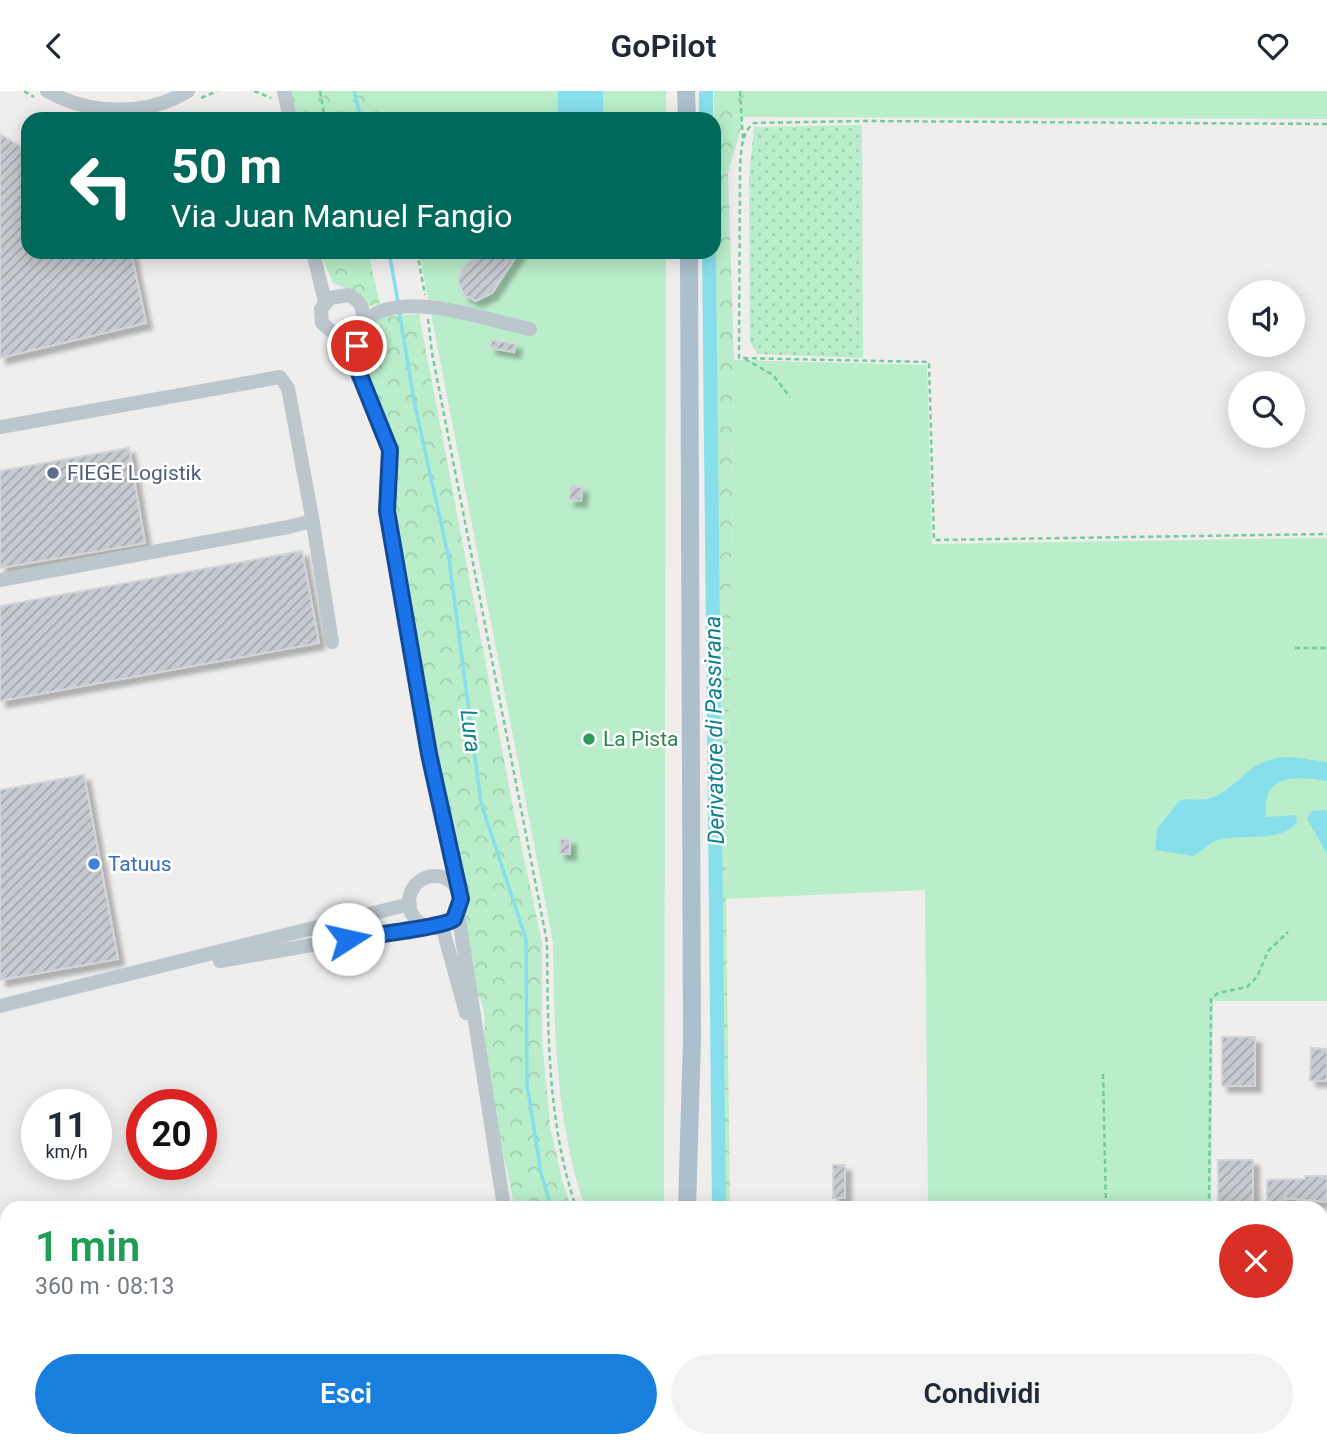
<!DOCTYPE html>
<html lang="it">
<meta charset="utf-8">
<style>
body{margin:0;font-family:Roboto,sans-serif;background:#f2f2f3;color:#1f2937;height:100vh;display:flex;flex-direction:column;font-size:26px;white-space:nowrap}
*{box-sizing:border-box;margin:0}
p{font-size:23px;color:#747a83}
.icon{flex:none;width:38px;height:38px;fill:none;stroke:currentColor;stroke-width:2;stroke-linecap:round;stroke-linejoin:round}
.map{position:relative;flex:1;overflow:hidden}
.panel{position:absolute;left:0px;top:1110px;width:1328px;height:247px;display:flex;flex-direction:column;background:#fff;border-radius:21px 21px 0 0;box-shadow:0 4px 18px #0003}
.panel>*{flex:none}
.top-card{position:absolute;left:21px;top:21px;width:700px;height:147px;border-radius:21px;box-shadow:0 4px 18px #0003;background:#00695c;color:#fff;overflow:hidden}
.fabs{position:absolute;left:1228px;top:189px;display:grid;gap:14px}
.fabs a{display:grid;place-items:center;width:77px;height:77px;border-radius:50%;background:#fff;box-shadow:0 4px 18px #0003;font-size:35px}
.speed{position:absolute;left:21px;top:998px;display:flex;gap:14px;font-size:35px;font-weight:700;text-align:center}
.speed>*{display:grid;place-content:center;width:91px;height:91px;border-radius:50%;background:#fff;box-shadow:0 4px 18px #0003;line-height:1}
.speed small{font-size:18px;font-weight:400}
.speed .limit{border:10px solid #d22;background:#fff;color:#111}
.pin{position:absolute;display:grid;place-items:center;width:60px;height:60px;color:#fff;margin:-30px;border:4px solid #fff;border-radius:50%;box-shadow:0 2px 7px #0007}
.me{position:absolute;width:77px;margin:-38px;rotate:80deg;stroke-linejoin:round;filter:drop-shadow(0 0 5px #0008)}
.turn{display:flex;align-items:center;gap:24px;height:147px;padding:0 35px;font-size:32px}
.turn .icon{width:91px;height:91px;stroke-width:2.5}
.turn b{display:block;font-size:49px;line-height:60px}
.round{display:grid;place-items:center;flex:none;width:74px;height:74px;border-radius:37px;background:#f2f2f3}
.headline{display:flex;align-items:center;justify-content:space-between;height:119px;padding:0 35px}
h1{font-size:42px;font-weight:600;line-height:52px;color:#1e9e55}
.button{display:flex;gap:14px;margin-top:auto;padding:14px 35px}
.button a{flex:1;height:80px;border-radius:42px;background:#187fdf;color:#fff;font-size:28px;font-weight:600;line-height:80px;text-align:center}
.button a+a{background:#f2f2f3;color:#1f2937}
header{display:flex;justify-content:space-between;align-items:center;height:91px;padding:0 35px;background:#fff;font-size:32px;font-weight:600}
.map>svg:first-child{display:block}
.grass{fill:#baeeca}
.forest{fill:url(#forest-crowns)}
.garden{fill:url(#garden-dots)}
.water{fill:#87dfec}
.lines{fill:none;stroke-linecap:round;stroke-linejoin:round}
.stream{stroke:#87dfec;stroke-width:3.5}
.canal{stroke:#87dfec;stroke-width:14}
.building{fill:url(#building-hatch);stroke:#d1d4d9;stroke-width:2;filter:url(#shadow)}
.path{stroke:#72cc99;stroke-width:2.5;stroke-dasharray:5 3.5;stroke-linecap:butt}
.minor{stroke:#bbc6cd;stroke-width:14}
.major{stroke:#acbfcc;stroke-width:18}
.route-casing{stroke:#114b97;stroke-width:18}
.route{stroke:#1a73e8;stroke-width:12}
.service-dot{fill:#5c6f8a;stroke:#fff;stroke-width:2.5}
.leisure-dot{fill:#2e9e5b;stroke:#fff;stroke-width:2.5}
.shop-dot{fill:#3f7fe0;stroke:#fff;stroke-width:2.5}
.labels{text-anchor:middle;stroke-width:5;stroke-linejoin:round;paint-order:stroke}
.service-label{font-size:21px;fill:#4e5e75;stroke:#fff;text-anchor:start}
.leisure-label{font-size:21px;fill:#27864d;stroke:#fff;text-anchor:start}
.shop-label{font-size:21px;fill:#366cbe;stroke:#fff;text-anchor:start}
.water-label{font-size:23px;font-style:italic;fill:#0c8090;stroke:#fff}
</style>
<header><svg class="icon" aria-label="back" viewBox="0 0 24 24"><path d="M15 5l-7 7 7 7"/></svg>GoPilot<svg class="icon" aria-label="heart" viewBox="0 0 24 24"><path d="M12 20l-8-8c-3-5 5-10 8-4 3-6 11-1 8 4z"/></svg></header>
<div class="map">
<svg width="1327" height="1355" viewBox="0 0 1327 1355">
<defs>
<pattern id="forest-crowns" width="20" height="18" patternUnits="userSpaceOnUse" patternTransform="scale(1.75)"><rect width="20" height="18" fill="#baeeca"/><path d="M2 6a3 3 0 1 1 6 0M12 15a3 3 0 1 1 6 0" fill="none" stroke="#a1ceb0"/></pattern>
<pattern id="garden-dots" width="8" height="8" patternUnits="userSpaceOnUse" patternTransform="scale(1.75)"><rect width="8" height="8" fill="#baeeca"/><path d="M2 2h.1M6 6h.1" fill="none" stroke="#a1ceb0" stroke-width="1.8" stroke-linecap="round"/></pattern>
<pattern id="building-hatch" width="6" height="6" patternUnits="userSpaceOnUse" patternTransform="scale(1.75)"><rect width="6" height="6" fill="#c7cad0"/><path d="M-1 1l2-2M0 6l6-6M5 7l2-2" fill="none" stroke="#a3a7ac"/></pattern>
<filter id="shadow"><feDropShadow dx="6" dy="6" stdDeviation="2" flood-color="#0004"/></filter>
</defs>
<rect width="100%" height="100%" fill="#f0eded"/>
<g class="grass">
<path d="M 377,0 L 666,0 L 666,28 L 382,28 Z"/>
<path d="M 744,0 L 1327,0 L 1327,28 L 744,26 Z"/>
<path d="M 419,161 L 666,161 L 664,1116 L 585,1116 C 556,1034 554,937 553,851 Z"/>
<path d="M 734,269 L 927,274 L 932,453 L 1327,447 L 1327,910 L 1213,910 L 1211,1116 L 928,1116 L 925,799 L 726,808 Z"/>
<path d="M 415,1349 L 600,1349 L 598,1355 L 374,1355 Z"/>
<rect x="732" y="1349" width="394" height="6"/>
</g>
<g class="forest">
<path d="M 290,0 L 377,0 L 382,28 L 295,28 Z"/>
<path d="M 714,0 L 744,0 L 744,26 L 728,82 L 734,269 L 726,808 L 730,1116 L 721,1116 Z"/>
<path d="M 320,161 L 368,161 L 380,213 L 368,215 L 357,202 L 333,192 Z"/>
<path d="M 419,223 L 513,716 L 542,851 L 542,946 L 550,1035 L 562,1089 L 571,1116 L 514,1116 C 507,1067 488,1017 484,968 C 482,945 490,925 478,904 L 392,420 L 395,386 L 362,271 L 362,238 L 379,226 Z"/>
</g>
<path class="garden" d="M 862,34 L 863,267 L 757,263 L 750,251 L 749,86 L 754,36 Z"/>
<g class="water">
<rect x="558" y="0" width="45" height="28"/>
<path d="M 1291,666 L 1327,671 L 1327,690 C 1296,685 1261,682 1266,726 L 1296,724 L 1297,732 C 1278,752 1247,743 1222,748 C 1210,750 1204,760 1193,765 L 1155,759 L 1157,738 L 1179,710 C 1190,706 1200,711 1211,707 C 1246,693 1244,667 1291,666 Z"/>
<path d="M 1327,719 L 1327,763 L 1307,728 L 1312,720 Z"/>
</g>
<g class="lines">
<g class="stream">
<path d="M 354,0 L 361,28"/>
<path d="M 389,161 L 398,211"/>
<path d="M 399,219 L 414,310 L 449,468 L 481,712 L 526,848 L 527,993 L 541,1082 L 551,1116"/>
<path d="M 608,1355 L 609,1349"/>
</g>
<g class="canal">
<path d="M 706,0 L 706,28"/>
<path d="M 709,161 L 719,1116"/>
<path d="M 721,1355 L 721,1349"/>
</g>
</g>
<g class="building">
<path d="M 0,43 L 28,60 L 28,161 L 131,161 L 146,232 L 0,267 Z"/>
<path d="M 479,161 L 519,161 L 492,202 L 476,210 L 464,204 L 458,189 L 462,178 Z"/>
<path d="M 491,249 L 516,253 L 514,261 L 490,257 Z"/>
<path d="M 129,357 L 145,452 L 0,477 L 0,380 Z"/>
<path d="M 571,395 L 582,396 L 581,410 L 569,409 Z"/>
<path d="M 302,460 L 319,552 L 0,610 L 0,515 Z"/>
<path d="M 84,684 L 118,868 L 0,889 L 0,699 Z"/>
<rect x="560" y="748" width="10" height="15"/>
<rect x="1222" y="946" width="33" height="49"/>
<path d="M 1311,957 L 1327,958 L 1327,990 L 1310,989 Z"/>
<path d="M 1218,1069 L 1253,1069 L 1253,1115 L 1218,1116 Z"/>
<rect x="833" y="1074" width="12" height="33"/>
<path d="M 1306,1085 L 1327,1085 L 1327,1111 L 1285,1107 L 1285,1116 L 1267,1116 L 1267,1089 L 1305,1088 Z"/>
<path d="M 7,1131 L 7,1148 L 0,1149 L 0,1132 Z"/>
<path d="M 72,1349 L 175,1349 L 175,1350 L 158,1355 L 74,1355 Z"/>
</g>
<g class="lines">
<g class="path">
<path d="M 24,0 L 34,6"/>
<path d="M 254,0 L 271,7"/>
<path d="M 320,0 L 325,28"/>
<path d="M 740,0 L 743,49"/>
<path d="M 201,7 L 217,0"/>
<path d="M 1327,33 L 862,30 L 754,32 C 741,41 741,62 740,76 L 739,267 L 929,271 L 934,449 L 1327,443"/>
<path d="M 417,161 L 425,204"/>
<path d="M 428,228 L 432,262 L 547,851 C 548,940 547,1031 576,1116"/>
<path d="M 745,268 L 773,284 L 790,306"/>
<path d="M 1295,557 L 1327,557"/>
<path d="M 1103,983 L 1106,1116"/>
<path d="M 1209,1116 L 1211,908 L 1218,902 L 1247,896 L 1257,886 L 1268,860 L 1288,841"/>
<path d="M 1321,1171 L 1327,1171"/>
<path d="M 631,1355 L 632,1349"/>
<path d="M 690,1355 L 691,1349"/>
</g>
<g class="minor">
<path d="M 47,0 C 90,24 145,26 188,0"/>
<path d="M 284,0 L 290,28"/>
<path d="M 313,161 L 325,211"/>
<path d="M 361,234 C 366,220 361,209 348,204 L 330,207 L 321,218 L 322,232 L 338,246 C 358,245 363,227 379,221 C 421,204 487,229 530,238"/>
<path d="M 338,246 L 356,272 L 390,359 L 387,420 L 456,795"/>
<path d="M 0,336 L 280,286 L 288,297 L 312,426 L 308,431 L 288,436 L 0,489"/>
<path d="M 312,426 L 332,551"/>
<circle cx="435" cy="811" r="26"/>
<path d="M 458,822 L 504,1116"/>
<path d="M 442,835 L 466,922"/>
<path d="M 220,870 L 426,834"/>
<path d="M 0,915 L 410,813"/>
<path d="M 1321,1156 L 1327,1156"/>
</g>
<g class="major">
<path d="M 686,0 L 687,28"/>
<path d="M 687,1116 L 692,949 L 689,161"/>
<path d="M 657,1355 L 659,1349"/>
</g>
</g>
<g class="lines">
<g class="route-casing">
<path id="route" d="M 348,848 C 367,845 445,836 454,828 L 461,808 L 429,663 L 387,420 L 390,359 L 355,272 L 357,255"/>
</g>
<use href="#route" class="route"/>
</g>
<circle class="service-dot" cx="53" cy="382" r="7"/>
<circle class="leisure-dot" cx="589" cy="648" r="7"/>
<circle class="shop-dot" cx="94" cy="773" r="7"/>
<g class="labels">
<g class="service-label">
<text x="67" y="389">FIEGE Logistik</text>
</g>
<g class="leisure-label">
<text x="603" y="655">La Pista</text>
</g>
<g class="shop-label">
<text x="108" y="780">Tatuus</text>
</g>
<g class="water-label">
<text transform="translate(714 639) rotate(-91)" y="8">Derivatore di Passirana</text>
<text transform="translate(471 640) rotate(83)" y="8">Lura</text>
</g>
</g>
</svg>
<div class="fabs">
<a><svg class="icon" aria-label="sound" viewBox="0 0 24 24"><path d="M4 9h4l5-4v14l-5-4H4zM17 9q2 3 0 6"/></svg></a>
<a><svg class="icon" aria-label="search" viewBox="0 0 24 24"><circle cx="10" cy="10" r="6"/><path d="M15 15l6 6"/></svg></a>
</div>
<div class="speed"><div>11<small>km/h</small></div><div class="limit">20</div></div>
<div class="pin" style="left:357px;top:255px;background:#d93025"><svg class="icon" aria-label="arrive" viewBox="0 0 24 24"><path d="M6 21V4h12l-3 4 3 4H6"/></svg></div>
<svg class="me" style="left:348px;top:848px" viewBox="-20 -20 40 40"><circle r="19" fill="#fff"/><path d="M0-13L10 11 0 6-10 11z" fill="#1a73e8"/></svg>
<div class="top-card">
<div class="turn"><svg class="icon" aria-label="left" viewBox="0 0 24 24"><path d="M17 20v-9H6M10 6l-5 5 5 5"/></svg><div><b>50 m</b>Via Juan Manuel Fangio</div></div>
</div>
<section class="panel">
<div class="headline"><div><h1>1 min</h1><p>360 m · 08:13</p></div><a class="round" style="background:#d93025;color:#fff"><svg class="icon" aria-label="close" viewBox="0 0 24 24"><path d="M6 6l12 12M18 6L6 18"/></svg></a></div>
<div class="button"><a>Esci</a><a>Condividi</a></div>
</section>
</div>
